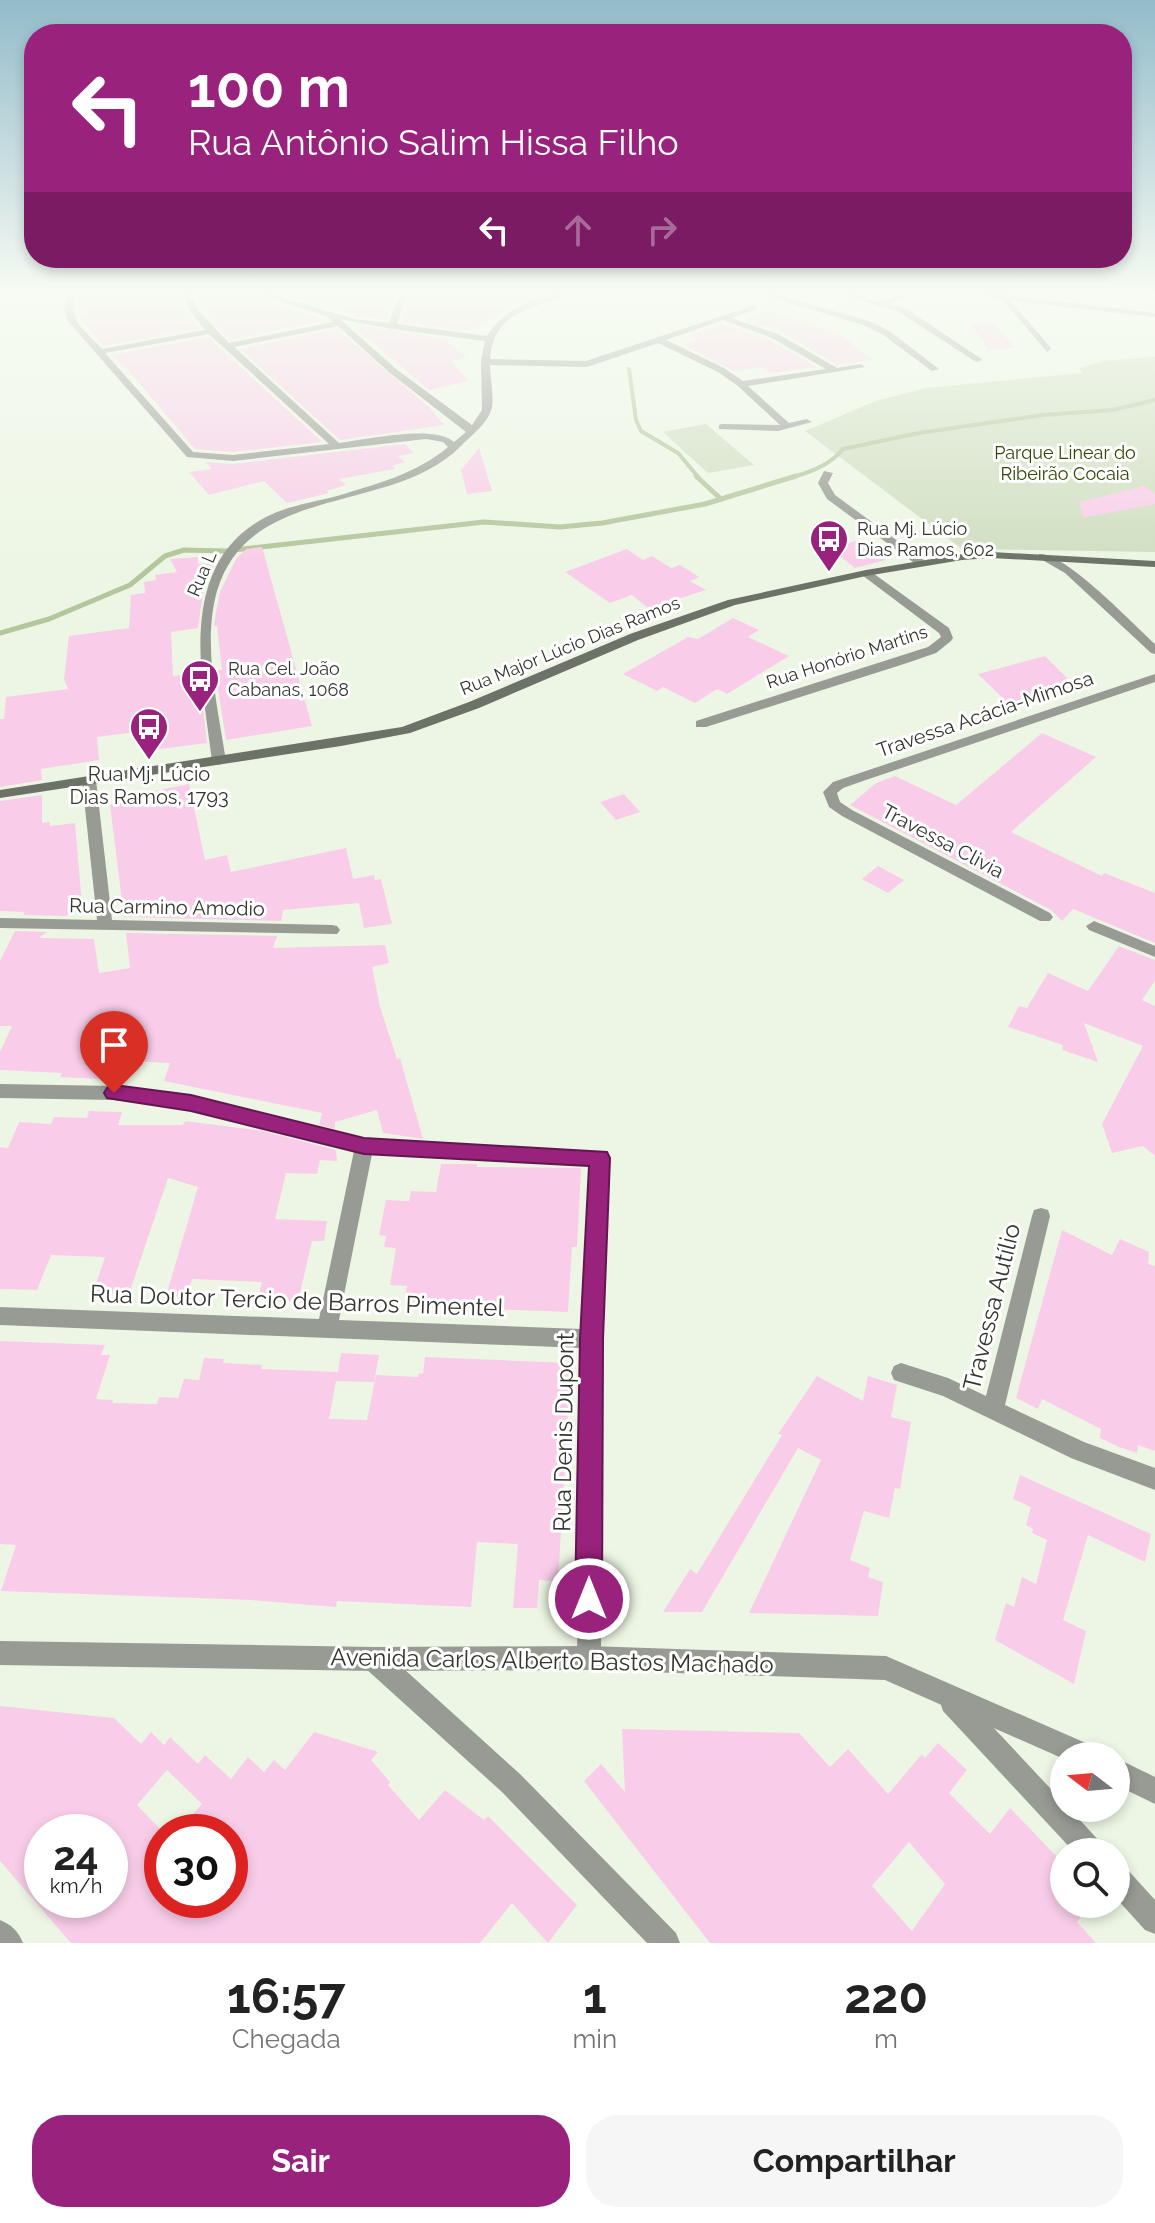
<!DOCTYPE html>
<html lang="pt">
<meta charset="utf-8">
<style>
body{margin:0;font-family:Raleway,sans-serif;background:#f6f6f6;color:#222;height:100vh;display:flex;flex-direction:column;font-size:30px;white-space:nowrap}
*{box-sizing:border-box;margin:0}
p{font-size:26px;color:#767676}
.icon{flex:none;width:44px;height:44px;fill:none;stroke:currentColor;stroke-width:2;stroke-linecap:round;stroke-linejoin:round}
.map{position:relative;height:1943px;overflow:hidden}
.drawer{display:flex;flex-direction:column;background:#fff;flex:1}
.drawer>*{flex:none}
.hud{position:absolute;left:24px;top:24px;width:1108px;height:244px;border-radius:32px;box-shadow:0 4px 12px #0003;background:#99227c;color:#fff;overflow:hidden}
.needle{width:52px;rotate:286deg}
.buttons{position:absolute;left:1050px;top:1742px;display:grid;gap:16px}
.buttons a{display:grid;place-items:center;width:80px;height:80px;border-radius:50%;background:#fff;box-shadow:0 4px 12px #0003;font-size:40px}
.speed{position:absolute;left:24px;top:1814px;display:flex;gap:16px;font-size:40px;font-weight:700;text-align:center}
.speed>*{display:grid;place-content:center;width:104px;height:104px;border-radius:50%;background:#fff;box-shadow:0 4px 12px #0003;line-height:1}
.speed small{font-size:20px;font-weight:400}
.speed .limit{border:12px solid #d22;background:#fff;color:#111}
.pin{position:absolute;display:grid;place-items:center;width:68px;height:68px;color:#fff;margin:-82px -34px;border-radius:50% 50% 50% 0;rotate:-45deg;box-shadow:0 0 8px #0007}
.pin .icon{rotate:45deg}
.me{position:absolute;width:88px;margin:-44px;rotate:0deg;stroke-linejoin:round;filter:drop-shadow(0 0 6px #0008)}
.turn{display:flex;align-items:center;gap:28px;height:168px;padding:0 32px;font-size:36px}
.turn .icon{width:104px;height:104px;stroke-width:2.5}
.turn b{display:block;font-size:56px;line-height:68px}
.lanes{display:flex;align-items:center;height:76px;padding:0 32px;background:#0003;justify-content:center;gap:40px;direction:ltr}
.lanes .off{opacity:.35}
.eta{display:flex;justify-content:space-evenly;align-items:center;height:136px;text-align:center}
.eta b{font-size:48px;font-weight:700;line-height:56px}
.cta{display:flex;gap:16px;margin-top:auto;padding:16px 32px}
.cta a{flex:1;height:92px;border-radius:32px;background:#99227c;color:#fff;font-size:32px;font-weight:700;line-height:92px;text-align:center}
.cta a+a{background:#f6f6f6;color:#222}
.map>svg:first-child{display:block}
.green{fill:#d0dec1}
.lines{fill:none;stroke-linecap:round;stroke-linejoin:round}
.stream-far1{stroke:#b3c69c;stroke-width:4}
.stream{stroke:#b3c69c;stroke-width:5}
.building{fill:#f9cde9;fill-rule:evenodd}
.minor{fill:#979b94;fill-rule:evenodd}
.tertiary{fill:#979b94;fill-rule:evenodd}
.secondary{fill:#6c7267;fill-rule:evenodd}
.route{fill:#99227c;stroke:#631651;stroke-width:2}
.labels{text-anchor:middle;stroke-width:6;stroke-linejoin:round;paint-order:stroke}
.far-park-label{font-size:18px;fill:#304706;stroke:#fff}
.far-poi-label{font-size:18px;fill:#333730;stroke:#fff;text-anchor:start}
.far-street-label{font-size:18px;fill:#333730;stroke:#fff}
.street-label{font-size:20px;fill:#333730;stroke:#fff}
.poi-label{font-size:20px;fill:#333730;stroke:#fff}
.near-street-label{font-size:24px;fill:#333730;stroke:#fff}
</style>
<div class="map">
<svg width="1155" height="1943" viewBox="0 0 1155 1943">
<rect width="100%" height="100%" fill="#edf6e4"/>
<g class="green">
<path d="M 1155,357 L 1155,552 L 962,549 L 805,431 L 876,401 L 926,388 L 1082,373 L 1079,368 L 1104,361 Z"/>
<path d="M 706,424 L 754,465 L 708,473 L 663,432 Z"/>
</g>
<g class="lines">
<g class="stream-far1">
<path d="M 629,369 L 636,420 L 641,431 L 678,453 L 699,478"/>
<path d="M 790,478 C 810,472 829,466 843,449 L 919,433 L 1043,415 L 1113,410 L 1155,400"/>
</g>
<g class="stream">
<path d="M 696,476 L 721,499"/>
<path d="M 0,633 L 49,619 L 130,585 L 165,556 L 184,550 L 225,551 L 484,522 L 560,527 L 602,523 L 705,504 L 796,476"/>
</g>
</g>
<g class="building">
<path d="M 93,291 L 179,291 L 186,311 L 200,328 L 103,346 L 78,316 L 85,314 L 79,304 L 85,292 Z"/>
<path d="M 193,291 L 242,291 L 326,320 L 230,340 L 200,307 Z"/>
<path d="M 271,291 L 397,291 L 387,320 L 356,316 Z"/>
<path d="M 411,291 L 511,291 L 531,298 L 469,331 L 401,322 Z"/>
<path d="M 768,310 L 839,334 L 873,360 L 837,365 L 780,331 L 745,320 Z"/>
<path d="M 970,323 L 994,323 L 1015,348 L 989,350 Z"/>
<path d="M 350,324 L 450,340 L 446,341 L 467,358 L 451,361 L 469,381 L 429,390 Z"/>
<path d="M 722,324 L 771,341 L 817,367 L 769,373 L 762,367 L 734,371 L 684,345 L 699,340 L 690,337 L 692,335 Z"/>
<path d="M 337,329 L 429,407 L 444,425 L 340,440 L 240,349 Z"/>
<path d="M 208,337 L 322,442 L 233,452 L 195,449 L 129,371 L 111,355 Z"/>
<path d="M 405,444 L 414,453 L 398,456 L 405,462 L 392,466 L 395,469 L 339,479 L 346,485 L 326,491 L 329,493 L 287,503 L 264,481 L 209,495 L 189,472 L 212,469 L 206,462 L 233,464 Z"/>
<path d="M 479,448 L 492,491 L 467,494 L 461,470 Z"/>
<path d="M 1144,486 L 1155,493 L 1155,504 L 1083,518 L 1079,502 Z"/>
<path d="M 858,540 L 886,560 L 855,568 L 831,549 Z"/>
<path d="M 262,547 L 312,726 L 226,740 L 215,670 L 222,670 L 217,626 L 214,626 L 216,612 L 220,592 L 236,559 L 246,549 Z"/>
<path d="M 627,549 L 643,560 L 652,556 L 671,568 L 680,565 L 699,577 L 690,581 L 706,590 L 648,608 L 632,595 L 610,603 L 565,572 Z"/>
<path d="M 198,557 L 198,564 L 215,563 L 203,593 L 198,628 L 171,632 L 173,676 L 199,673 L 207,743 L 144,751 L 144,731 L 97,737 L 99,760 L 41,769 L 42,780 L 0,787 L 0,719 L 4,719 L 6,697 L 68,689 L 64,679 L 69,636 L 129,628 L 131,595 L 145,593 L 144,582 L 156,580 L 155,575 L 177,572 L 170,559 Z"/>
<path d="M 733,618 L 759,630 L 748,637 L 789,656 L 727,694 L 717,689 L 695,703 L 663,687 L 657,691 L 623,674 L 688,637 L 698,639 Z"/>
<path d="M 1045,656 L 1079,690 L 1011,706 L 978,674 Z"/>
<path d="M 1042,733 L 1096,757 L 1011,832 L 1102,876 L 1104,873 L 1155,893 L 1155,943 L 1073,909 L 1062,921 L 1051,910 L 850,805 L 876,783 L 895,776 L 956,805 Z"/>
<path d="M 189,784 L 205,860 L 227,855 L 231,872 L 346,848 L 353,879 L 374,875 L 375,880 L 381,879 L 392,924 L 364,928 L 359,903 L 283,910 L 281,921 L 124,917 L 110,805 L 125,797 Z"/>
<path d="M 624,794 L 640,812 L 616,820 L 600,802 Z"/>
<path d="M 42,795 L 42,823 L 50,822 L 50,826 L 75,823 L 82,904 L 66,916 L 23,915 L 25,912 L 0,911 L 0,801 Z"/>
<path d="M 878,866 L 904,880 L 888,893 L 862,879 Z"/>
<path d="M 15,931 L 47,932 L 39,938 L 94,939 L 99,973 L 130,968 L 126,933 L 277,936 L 273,948 L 385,945 L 389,963 L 372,967 L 380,1007 L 397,1059 L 400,1058 L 423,1139 L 383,1133 L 377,1110 L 335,1122 L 335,1129 L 319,1125 L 322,1113 L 164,1081 L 170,1063 L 108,1060 L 100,1079 L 60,1077 L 62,1073 L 0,1070 L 0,1052 L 12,1026 L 0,1026 L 0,961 Z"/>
<path d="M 1119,946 L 1155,960 L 1155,981 L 1142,1000 L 1155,1006 L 1155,1156 L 1143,1146 L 1112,1153 L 1102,1124 L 1143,1046 L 1084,1023 L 1098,1062 L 1062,1050 L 1063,1045 L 1008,1027 L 1019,1006 L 1027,1008 L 1048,973 L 1088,991 Z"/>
<path d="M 89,1111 L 122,1112 L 118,1125 L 183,1125 L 185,1121 L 263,1131 L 336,1150 L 337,1161 L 320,1160 L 317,1174 L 286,1173 L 275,1219 L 327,1221 L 324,1241 L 312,1241 L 298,1302 L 276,1301 L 277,1296 L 259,1295 L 262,1282 L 192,1279 L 186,1297 L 166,1296 L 198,1187 L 168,1178 L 129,1294 L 93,1293 L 105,1257 L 51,1255 L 37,1290 L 0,1289 L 0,1147 L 8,1148 L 19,1122 L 51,1124 L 54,1117 L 87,1118 Z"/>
<path d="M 441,1164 L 477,1164 L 477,1167 L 581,1168 L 577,1247 L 572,1247 L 568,1312 L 404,1306 L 407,1286 L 390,1285 L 396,1248 L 384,1247 L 386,1236 L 379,1235 L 386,1200 L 409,1201 L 411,1191 L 436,1192 Z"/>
<path d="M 1062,1230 L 1112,1255 L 1120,1239 L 1149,1252 L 1148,1264 L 1155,1266 L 1155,1451 L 1138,1445 L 1137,1453 L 1119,1447 L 1100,1438 L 1101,1429 L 1042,1399 L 1038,1409 L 1016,1398 Z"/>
<path d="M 0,1341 L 105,1345 L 101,1355 L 110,1355 L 96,1399 L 113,1400 L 112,1403 L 157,1404 L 159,1397 L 178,1398 L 184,1379 L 199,1380 L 204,1358 L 224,1359 L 223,1363 L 262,1365 L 261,1369 L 338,1372 L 341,1353 L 379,1355 L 374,1382 L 336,1381 L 329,1419 L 367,1420 L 376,1375 L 418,1377 L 419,1373 L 423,1374 L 425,1357 L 571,1363 L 558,1581 L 539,1580 L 537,1608 L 513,1608 L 518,1544 L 477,1542 L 471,1607 L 337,1601 L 336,1607 L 251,1600 L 1,1591 L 16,1545 L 0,1544 Z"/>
<path d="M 817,1376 L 863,1401 L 868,1376 L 897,1385 L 891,1417 L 911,1422 L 900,1489 L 895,1488 L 889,1518 L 864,1511 L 850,1560 L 870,1568 L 868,1577 L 883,1582 L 878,1616 L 749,1613 L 821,1460 L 798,1448 L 702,1612 L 663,1612 L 690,1569 L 697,1574 L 782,1435 L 778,1434 Z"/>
<path d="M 1020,1475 L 1151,1534 L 1145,1562 L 1088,1535 L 1063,1620 L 1086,1631 L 1074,1684 L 995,1640 L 1006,1603 L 1014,1607 L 1022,1577 L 1036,1584 L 1047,1540 L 1032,1533 L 1033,1529 L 1026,1525 L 1031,1507 L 1013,1499 Z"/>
<path d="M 0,1706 L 114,1718 L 141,1744 L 151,1732 L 164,1745 L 170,1737 L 198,1764 L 205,1755 L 231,1779 L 248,1757 L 264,1772 L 274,1760 L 285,1770 L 314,1732 L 378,1752 L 371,1760 L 390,1782 L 388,1785 L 419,1820 L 445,1790 L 484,1820 L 488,1816 L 577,1905 L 548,1943 L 512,1903 L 480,1943 L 71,1943 L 0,1861 ZM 167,1770 L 202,1804 L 177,1832 L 230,1832 L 230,1900 L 162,1900 L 162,1831 L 137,1805 ZM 42,1832 L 110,1832 L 110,1900 L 42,1900 Z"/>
<path d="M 622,1729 L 799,1733 L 830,1767 L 848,1749 L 888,1794 L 922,1754 L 925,1758 L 938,1743 L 967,1770 L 949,1793 L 990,1834 L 1010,1808 L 1064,1864 L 1064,1904 L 1090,1904 L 1077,1922 L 1096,1943 L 710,1943 L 584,1781 L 601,1764 L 625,1792 ZM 909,1842 L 945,1884 L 912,1931 L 872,1886 Z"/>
</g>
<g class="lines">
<g class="minor">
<path d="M 70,291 L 78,291 C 66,320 83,328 102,349 L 205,330 L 189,310 L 182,291 L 190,291 L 197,309 L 229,343 L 333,322 L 326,316 L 245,291 L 259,291 L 355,319 L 389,323 L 400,291 L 408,291 L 397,324 L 487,336 C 504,308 544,291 577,291 C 541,308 493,308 490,359 L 586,361 L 755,305 L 758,309 L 731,318 L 778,334 L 837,368 L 861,364 L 865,367 L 748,386 L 789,423 L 807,419 L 812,422 L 778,431 L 719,429 L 719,425 L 722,424 L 780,425 L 738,386 L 718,372 L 658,343 L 587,367 L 490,365 C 490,378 494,394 492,407 C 489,422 472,435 462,445 C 393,516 250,481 217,591 C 202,644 218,708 226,761 L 219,765 L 212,761 C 202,679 175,564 266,517 C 287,506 314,502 337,496 C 374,485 418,473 448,447 L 443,442 L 426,439 L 233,461 L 187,457 L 67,320 L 64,306 ZM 340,319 L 392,329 L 485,341 L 481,360 L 482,410 L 472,425 L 396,369 ZM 723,320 L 772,338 L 826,369 L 743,381 L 724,368 L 666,340 ZM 338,326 L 390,373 L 466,432 L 454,442 C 433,424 366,440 339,443 L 234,347 ZM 209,334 L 329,444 L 233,455 L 193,452 L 105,353 Z"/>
<path d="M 763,291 L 869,321 L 888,330 L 939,369 L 932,371 L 882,334 L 863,325 L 763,295 Z"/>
<path d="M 831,291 C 848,291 861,298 877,301 C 889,302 902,291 916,291 L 889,304 L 905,308 L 983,360 L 976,362 L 899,312 Z"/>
<path d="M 946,291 L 974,291 L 1155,313 L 1155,317 L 1011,301 L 1050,347 L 1051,349 L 1047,352 L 1002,299 Z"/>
<path d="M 824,471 L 833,473 L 828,483 L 835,495 L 925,561 L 925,565 L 917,565 L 827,499 L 818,483 Z"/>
<path d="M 1039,554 C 1065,552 1133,624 1155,644 L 1155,654 L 1151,653 L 1065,573 L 1039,558 Z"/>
<path d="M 862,571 L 870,571 L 949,628 L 953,638 L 951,641 L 936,653 L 907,663 L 706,727 L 696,727 L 696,721 L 928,647 L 941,637 L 939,633 L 862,575 Z"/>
<path d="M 1155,674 L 1155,682 L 863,781 L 843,788 L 837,793 L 840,802 L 852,810 L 1050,913 L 1053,917 L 1050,921 L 1040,921 L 842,816 L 829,807 L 823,792 L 833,782 Z"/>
<path d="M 89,776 L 96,780 L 112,920 L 332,925 L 337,926 L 340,930 L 337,934 L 0,928 L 0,918 L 97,920 L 82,780 Z"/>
<path d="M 1094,921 L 1155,946 L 1155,957 L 1089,930 L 1086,926 Z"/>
<path d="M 0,1084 L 114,1086 L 191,1096 L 364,1139 L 606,1153 L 609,1158 L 601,1339 L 601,1658 L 598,1667 L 589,1670 L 580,1667 L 577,1658 L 581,1348 L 0,1325 L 0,1307 L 319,1319 L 354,1151 L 191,1110 L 114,1100 L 0,1098 ZM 372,1154 L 590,1165 L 581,1329 L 339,1320 Z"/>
<path d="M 1041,1208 L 1048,1210 L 1050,1216 L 1005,1405 L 1084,1442 L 1155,1468 L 1155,1490 L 1071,1458 L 943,1396 L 894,1380 L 891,1373 L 894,1366 L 901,1363 L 948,1378 L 986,1396 L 1032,1216 L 1034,1210 Z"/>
<path d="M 374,1647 L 383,1650 L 520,1774 L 676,1933 L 680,1943 L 647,1943 L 502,1792 L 365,1668 L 362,1659 L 365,1650 Z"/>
<path d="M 952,1690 L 961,1693 L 1064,1803 L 1064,1808 L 1069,1808 L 1101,1843 L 1105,1852 L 1074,1852 L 943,1711 L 940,1702 L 943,1693 Z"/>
<path d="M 1116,1865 L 1126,1868 L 1155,1900 L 1155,1934 L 1145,1930 L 1116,1898 Z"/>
<path d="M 0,1920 C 12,1925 18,1931 23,1943 L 0,1943 Z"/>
</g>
<g class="tertiary">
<path d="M 0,1641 L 374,1647 L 589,1646 L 886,1656 L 1095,1747 L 1099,1756 L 1064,1756 L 1064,1759 L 885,1680 L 589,1670 L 374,1671 L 0,1665 Z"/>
<path d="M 1116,1758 L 1155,1777 L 1155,1804 L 1116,1785 Z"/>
</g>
<path class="secondary" d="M 992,552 L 1155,561 L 1155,567 L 992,558 L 962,560 L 866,576 L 735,605 L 638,640 L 479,708 L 410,733 L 341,746 L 0,798 L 0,790 L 402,727 L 469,702 L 630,634 L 728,600 L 866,570 L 962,554 Z"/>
</g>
<linearGradient id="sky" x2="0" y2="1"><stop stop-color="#93bbca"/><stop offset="0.52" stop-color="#f7fbf3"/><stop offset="1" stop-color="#f7fbf3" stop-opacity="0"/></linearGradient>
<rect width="1155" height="563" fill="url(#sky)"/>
<path class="route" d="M 114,1085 L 191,1095 L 364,1138 L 607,1152 L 610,1158 L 603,1339 L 602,1599 L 598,1608 L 589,1612 L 579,1608 L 575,1599 L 580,1339 L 589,1166 L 364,1154 L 191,1111 L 107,1098 L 104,1093 L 107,1088 Z"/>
<defs>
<g id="bus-pin" transform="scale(2)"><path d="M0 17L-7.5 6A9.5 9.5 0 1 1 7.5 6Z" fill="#99227c" stroke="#fff"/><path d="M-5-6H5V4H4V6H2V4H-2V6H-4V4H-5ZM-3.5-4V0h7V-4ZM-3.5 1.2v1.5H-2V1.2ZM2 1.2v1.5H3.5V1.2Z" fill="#fff"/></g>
</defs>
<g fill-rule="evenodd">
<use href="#bus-pin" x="829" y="539"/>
<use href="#bus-pin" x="200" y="679"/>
<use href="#bus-pin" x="149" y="727"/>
</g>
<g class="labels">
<g class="far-park-label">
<text x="1065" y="459">Parque Linear do<tspan x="1065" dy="21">Ribeirão Cocaia</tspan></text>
</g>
<g class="far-poi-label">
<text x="857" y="535">Rua Mj. Lúcio<tspan x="857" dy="21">Dias Ramos, 602</tspan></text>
<text x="228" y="675">Rua Cel. João<tspan x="228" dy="21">Cabanas, 1068</tspan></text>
</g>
<g class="far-street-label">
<text transform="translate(202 574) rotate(-67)" y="6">Rua L</text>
<text transform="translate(570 646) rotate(-22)" y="6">Rua Major Lúcio Dias Ramos</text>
<text transform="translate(847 657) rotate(-18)" y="6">Rua Honório Martins</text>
</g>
<g class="street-label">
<text transform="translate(985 714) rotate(-19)" y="7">Travessa Acácia-Mimosa</text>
<text transform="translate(943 841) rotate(28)" y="7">Travessa Clivia</text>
<text transform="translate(167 907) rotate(1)" y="7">Rua Carmino Amodio</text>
</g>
<g class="poi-label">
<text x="149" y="781">Rua Mj. Lúcio<tspan x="149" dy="23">Dias Ramos, 1793</tspan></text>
</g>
<g class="near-street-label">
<text transform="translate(297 1301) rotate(2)" y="8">Rua Doutor Tercio de Barros Pimentel</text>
<text transform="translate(992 1307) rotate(-76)" y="8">Travessa Autílio</text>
<text transform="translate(564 1432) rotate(-89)" y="8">Rua Denis Dupont</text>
<text transform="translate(552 1661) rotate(1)" y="8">Avenida Carlos Alberto Bastos Machado</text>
</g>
</g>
</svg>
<div class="buttons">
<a><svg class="needle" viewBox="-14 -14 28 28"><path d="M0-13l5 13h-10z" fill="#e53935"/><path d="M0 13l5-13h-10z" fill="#767676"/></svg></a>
<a><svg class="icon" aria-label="search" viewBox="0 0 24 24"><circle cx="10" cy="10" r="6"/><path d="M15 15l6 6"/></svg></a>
</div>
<div class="speed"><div>24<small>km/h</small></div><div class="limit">30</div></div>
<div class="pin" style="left:114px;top:1093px;background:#d93025"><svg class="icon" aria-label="arrive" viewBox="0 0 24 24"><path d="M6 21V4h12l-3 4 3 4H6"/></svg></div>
<svg class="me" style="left:589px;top:1599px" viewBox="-20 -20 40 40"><circle r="17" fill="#99227c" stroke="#fff" stroke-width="3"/><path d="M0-11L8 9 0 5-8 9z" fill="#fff"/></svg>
<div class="hud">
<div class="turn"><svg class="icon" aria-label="left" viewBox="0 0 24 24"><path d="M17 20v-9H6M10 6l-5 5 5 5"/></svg><div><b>100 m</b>Rua Antônio Salim Hissa Filho</div></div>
<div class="lanes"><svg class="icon" aria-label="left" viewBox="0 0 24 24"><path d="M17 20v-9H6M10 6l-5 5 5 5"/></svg><svg class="icon off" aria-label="ahead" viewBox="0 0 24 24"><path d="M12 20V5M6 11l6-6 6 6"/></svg><svg class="icon off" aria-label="right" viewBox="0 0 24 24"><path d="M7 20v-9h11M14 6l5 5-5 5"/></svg></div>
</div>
</div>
<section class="drawer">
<div class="eta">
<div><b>16:57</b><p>Chegada</p></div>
<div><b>1</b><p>min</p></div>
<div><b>220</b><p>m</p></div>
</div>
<div class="cta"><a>Sair</a><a>Compartilhar</a></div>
</section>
